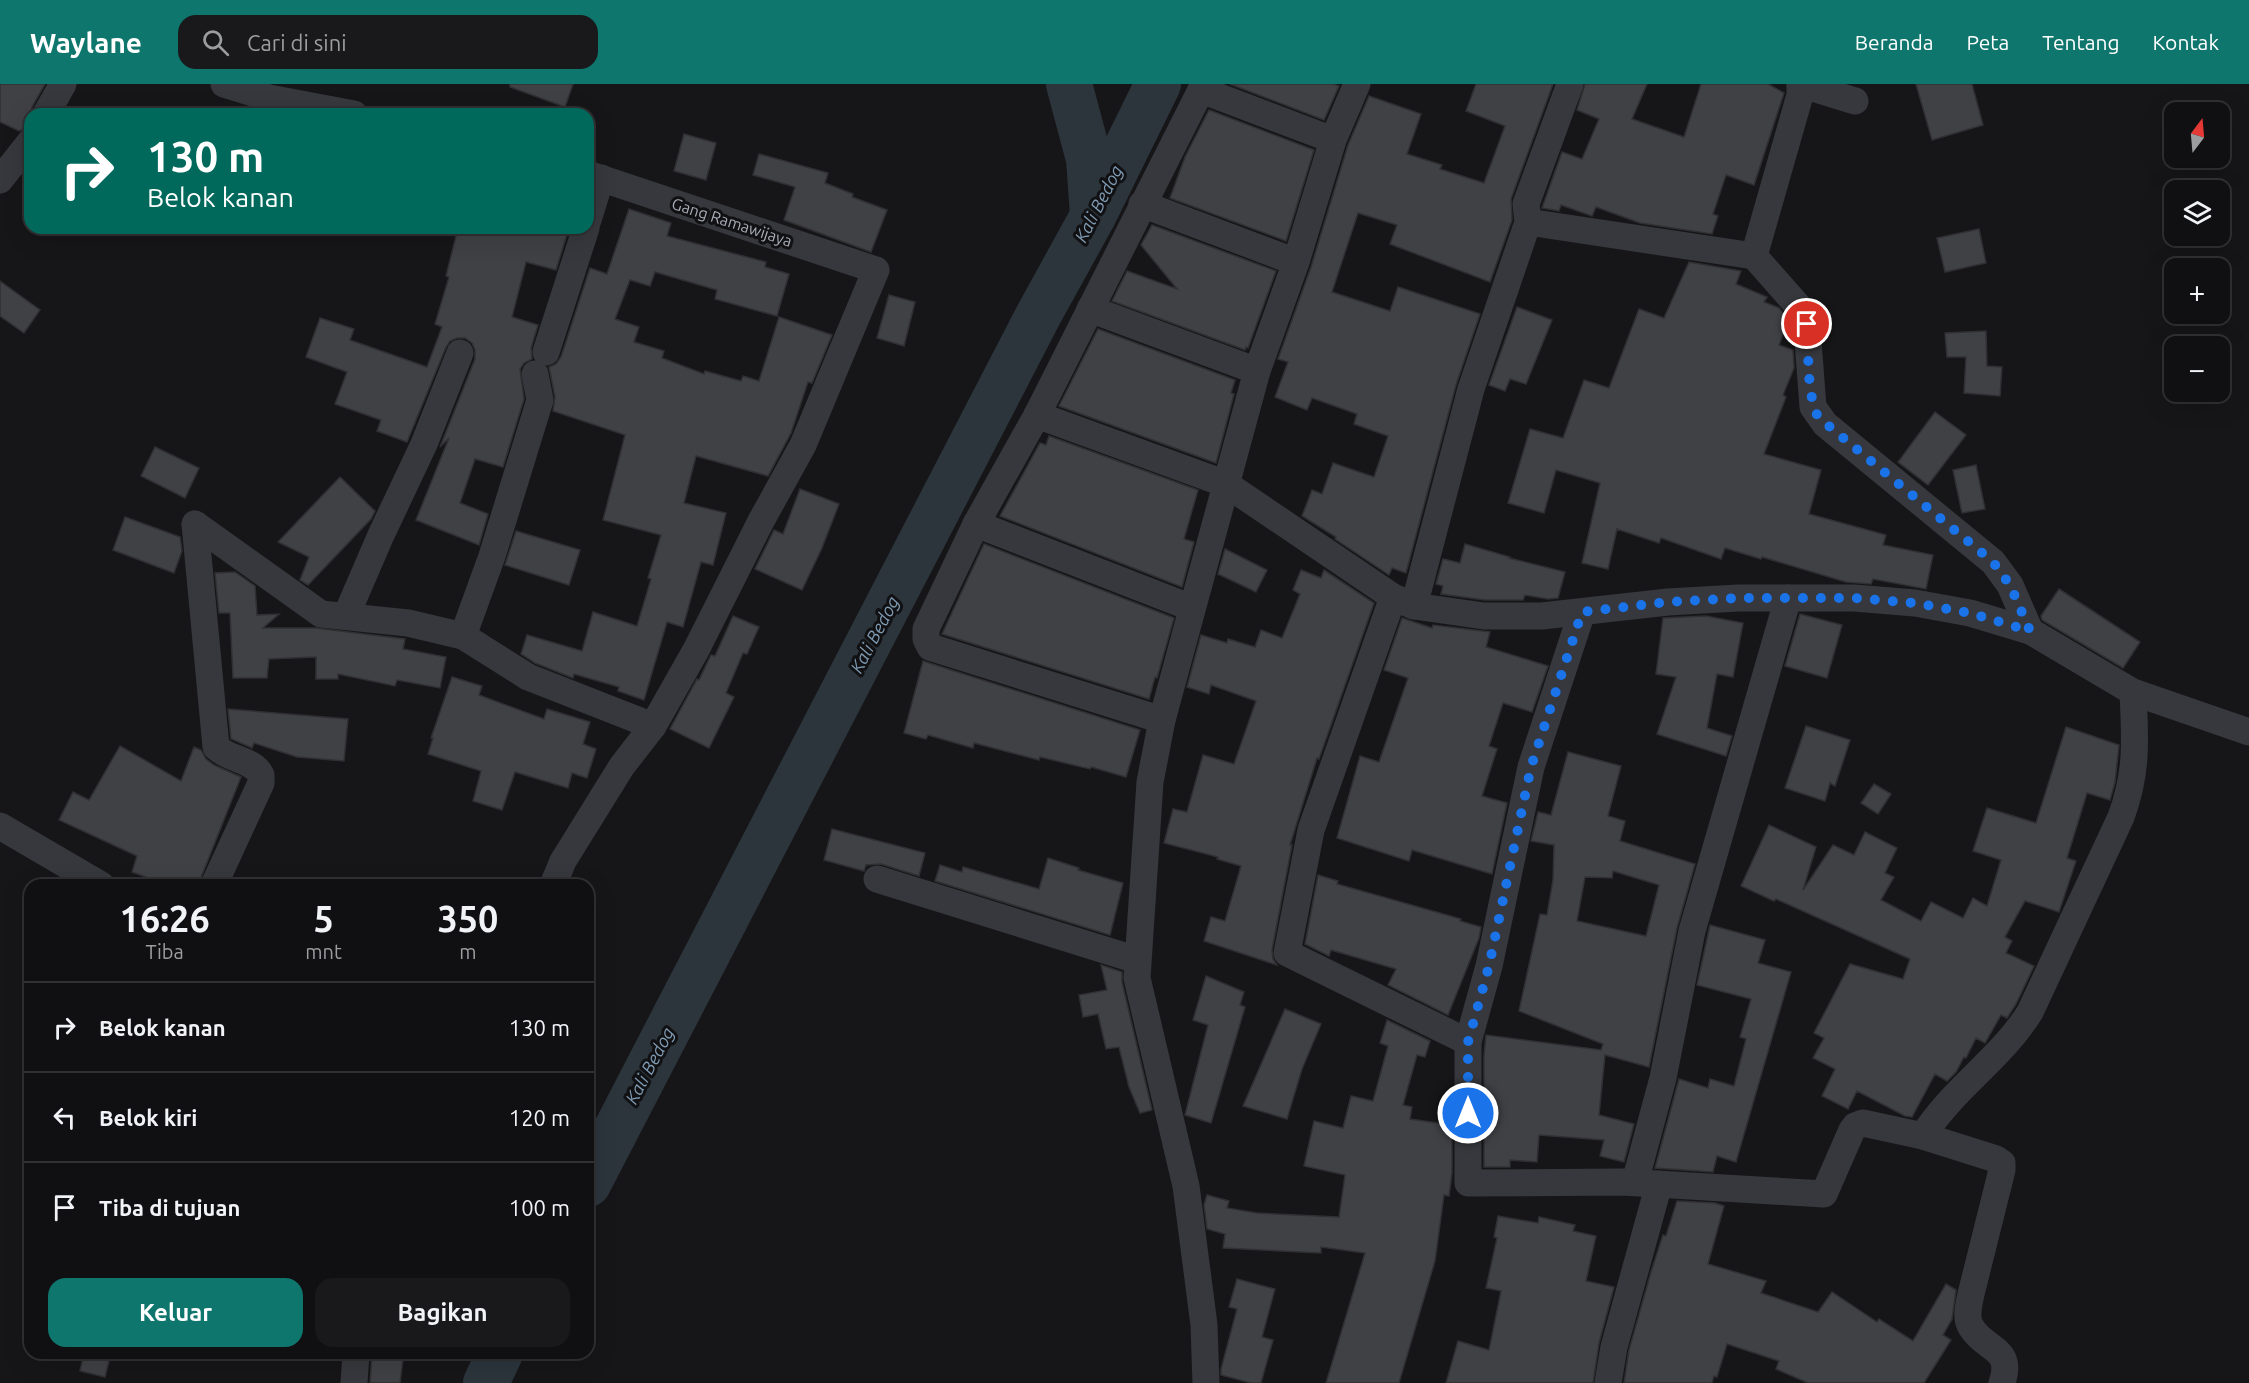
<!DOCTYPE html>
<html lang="id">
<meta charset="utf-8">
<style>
body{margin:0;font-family:Ubuntu,sans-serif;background:#19191b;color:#f1f3f6;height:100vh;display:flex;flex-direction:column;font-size:22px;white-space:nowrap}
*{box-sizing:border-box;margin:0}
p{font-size:20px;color:#9c9d9f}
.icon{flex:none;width:33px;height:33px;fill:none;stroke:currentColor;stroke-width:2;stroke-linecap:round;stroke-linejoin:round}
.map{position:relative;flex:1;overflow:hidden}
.panel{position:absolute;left:24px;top:795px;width:570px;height:480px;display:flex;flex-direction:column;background:#101012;border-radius:18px;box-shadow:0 6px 24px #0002,0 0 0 2px #303032}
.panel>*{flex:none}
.hud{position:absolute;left:24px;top:24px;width:570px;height:126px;border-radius:18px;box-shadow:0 6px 24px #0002,0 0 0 2px #303032;background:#00695c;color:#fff;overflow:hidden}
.needle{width:39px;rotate:16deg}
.tools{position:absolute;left:2164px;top:18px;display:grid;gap:12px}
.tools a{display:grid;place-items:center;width:66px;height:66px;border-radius:12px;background:#101012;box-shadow:0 6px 24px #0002,0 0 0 2px #303032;font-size:30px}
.pin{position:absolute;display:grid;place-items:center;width:51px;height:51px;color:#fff;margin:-26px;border:3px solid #fff;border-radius:50%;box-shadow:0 2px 6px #0007}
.me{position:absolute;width:66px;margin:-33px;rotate:0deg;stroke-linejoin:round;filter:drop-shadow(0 0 4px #0008)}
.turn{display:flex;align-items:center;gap:21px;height:126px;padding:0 24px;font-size:27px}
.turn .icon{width:78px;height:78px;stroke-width:2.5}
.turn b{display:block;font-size:42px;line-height:51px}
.eta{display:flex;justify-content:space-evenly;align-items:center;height:102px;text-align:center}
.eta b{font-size:36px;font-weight:600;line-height:42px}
.cta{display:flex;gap:12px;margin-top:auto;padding:12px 24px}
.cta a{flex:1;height:69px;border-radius:18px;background:#0f766e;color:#fff;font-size:24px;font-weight:600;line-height:69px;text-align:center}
.cta a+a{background:#19191b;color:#f1f3f6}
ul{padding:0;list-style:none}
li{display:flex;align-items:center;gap:18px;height:90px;padding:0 24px;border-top:2px solid #303032}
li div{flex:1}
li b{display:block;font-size:22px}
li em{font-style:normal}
header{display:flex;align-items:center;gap:36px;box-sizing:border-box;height:84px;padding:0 30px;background:#0f766e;color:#fff}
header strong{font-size:28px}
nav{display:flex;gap:33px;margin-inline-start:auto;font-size:21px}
.search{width:420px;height:54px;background:#19191b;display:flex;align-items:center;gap:15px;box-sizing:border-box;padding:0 21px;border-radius:18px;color:#9c9d9f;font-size:22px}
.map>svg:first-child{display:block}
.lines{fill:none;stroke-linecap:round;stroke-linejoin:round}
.river{stroke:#2c353c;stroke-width:46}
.building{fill:#404145;stroke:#303034;stroke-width:1.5;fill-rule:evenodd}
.minor{stroke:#37383d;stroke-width:27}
.route{stroke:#1a73e8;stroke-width:10;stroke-dasharray:0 18}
.labels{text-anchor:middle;stroke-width:6;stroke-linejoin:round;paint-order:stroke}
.street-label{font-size:16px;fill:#a8adb8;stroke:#111113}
.water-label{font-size:18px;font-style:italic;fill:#7f9bb3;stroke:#111113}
</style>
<header>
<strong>Waylane</strong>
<div class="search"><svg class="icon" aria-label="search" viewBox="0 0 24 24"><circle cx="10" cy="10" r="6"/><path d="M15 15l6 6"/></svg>Cari di sini</div>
<nav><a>Beranda</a><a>Peta</a><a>Tentang</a><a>Kontak</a></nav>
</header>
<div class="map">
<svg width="2249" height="1299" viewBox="0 0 2249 1299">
<rect width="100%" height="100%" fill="#161618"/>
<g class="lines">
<g class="river">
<path d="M 1069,0 L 1089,75 L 1093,132"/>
<path d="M 588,1100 L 1039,230 L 1093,132 L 1158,0"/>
<path d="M 486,1299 L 500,1269"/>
</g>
</g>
<g class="building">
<path d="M 0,0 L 45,0 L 32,23 L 29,43 L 19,47 L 0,38 Z"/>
<path d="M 510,0 L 573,0 L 565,23 L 510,3 Z"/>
<path d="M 1230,0 L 1333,0 L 1339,2 L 1324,36 Z"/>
<path d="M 1476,0 L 1553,0 L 1511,115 L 1512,136 L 1490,198 L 1390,160 L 1397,141 L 1358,129 L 1332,208 L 1390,227 L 1398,203 L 1480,230 L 1456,301 L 1406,489 L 1392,484 L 1389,491 L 1335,455 L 1336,453 L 1302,432 L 1312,406 L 1322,410 L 1333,379 L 1374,393 L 1388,352 L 1354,340 L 1357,330 L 1312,314 L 1307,326 L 1275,313 L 1288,278 L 1278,275 L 1311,183 L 1348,61 L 1369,12 L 1421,30 L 1407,70 L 1442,81 L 1440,85 L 1484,99 L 1505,42 L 1466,27 Z"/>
<path d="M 1585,0 L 1647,0 L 1632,35 L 1684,53 L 1701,0 L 1768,0 L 1784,9 L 1754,101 L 1726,91 L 1713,130 L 1718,132 L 1712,150 L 1640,139 L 1596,123 L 1592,132 L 1561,121 L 1559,127 L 1542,124 L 1562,68 L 1582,75 L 1599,35 L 1577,26 Z"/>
<path d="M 1916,0 L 1972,0 L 1983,41 L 1932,56 Z"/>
<path d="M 1209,26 L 1314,66 L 1286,157 L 1170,114 L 1185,73 Z"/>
<path d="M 684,50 L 716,59 L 706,96 L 674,87 Z"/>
<path d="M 759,70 L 828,89 L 825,99 L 853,110 L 852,113 L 887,126 L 871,168 L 784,136 L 795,103 L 753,91 Z"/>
<path d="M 629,125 L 671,139 L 667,152 L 766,178 L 765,183 L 789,190 L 777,232 L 715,215 L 717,206 L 655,188 L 650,202 L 630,196 L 615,235 L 639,243 L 634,258 L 664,267 L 662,274 L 704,290 L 705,287 L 741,297 L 743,292 L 759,297 L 779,233 L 832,251 L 812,299 L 808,298 L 791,349 L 768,392 L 696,372 L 684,419 L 726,429 L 713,481 L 701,478 L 683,543 L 667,538 L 644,616 L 618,607 L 619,603 L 574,590 L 573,594 L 535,579 L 521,570 L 527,551 L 582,567 L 593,528 L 637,542 L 651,495 L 648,494 L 661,451 L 603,436 L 625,351 L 553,327 L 555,313 L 549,283 L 556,280 L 561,273 L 590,184 L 607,190 Z"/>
<path d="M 1152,141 L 1276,187 L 1248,264 L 1246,263 L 1245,266 L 1112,217 L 1127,187 L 1177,205 L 1141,161 Z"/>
<path d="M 458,144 L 569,144 L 556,186 L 526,178 L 512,233 L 538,241 L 531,264 L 532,275 L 524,279 L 520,285 L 524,315 L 503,383 L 475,375 L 460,419 L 488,430 L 479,461 L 416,436 L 449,354 L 440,363 L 475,275 L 475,266 L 472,259 L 465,254 L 457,254 L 450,257 L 446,263 L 407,358 L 377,347 L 381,336 L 335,320 L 347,288 L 306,273 L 320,234 L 354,245 L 350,256 L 427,283 L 442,243 L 435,240 L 449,193 L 446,192 Z"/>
<path d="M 1979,145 L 1986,179 L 1945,188 L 1937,154 Z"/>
<path d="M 1689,178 L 1741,187 L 1736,200 L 1767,213 L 1764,218 L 1779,224 L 1789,236 L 1779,261 L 1793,266 L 1794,284 L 1783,311 L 1786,313 L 1764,370 L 1821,386 L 1809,430 L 1886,451 L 1883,461 L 1933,471 L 1926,505 L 1873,495 L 1871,500 L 1846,498 L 1762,473 L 1761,475 L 1725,464 L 1721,475 L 1661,454 L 1659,459 L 1617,445 L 1608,485 L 1582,479 L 1600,399 L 1556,386 L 1544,429 L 1508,419 L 1530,345 L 1563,354 L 1584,296 L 1609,304 L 1639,225 L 1664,234 Z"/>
<path d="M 0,197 L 40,226 L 24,249 L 0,232 Z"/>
<path d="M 889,211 L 915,218 L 904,262 L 877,254 Z"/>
<path d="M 1517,223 L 1552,236 L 1526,300 L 1510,295 L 1505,307 L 1489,301 Z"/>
<path d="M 1098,245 L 1235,296 L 1231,309 L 1234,310 L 1216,379 L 1059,322 Z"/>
<path d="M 1986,247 L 1987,282 L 2002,283 L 2000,312 L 1964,309 L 1966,273 L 1947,273 L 1945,249 Z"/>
<path d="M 1935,328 L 1966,351 L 1928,401 L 1898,378 Z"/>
<path d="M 1049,352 L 1198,406 L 1184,455 L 1194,458 L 1182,503 L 1000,432 L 1040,359 L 1046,361 Z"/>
<path d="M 155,363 L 199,384 L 185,414 L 141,392 Z"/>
<path d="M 1976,381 L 1985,425 L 1962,429 L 1953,386 Z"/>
<path d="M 340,393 L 375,427 L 371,435 L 308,501 L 300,496 L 309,473 L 278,458 Z"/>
<path d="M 800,405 L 839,420 L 822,464 L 802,506 L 755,485 L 774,446 L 783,450 Z"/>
<path d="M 125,433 L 180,453 L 182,467 L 174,489 L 113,466 Z"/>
<path d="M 516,447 L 580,466 L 569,501 L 505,481 Z"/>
<path d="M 984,460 L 1174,534 L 1157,594 L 1155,593 L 1149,615 L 942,550 Z"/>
<path d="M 1465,460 L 1510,473 L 1509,474 L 1565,488 L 1558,514 L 1548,515 L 1525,511 L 1523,516 L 1485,516 L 1441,510 L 1443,502 L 1436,500 L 1443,475 L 1460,479 Z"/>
<path d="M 1225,465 L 1267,486 L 1256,508 L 1218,490 Z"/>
<path d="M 1301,486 L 1321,494 L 1324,486 L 1374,519 L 1319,675 L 1317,674 L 1290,761 L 1292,761 L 1272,866 L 1273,875 L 1277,881 L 1204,857 L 1211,833 L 1225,837 L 1241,782 L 1217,775 L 1218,773 L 1164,759 L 1173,725 L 1187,728 L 1203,671 L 1234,680 L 1256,617 L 1211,601 L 1209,610 L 1187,603 L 1201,551 L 1227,559 L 1228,555 L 1255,563 L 1261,546 L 1282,554 L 1300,510 L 1293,506 Z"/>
<path d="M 235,488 L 255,502 L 257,531 L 279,530 L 263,544 L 316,544 L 405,555 L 403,565 L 446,573 L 440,604 L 397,596 L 395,602 L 338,590 L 338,595 L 316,595 L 316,573 L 269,575 L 267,594 L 233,594 L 230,529 L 219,529 L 215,489 Z"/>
<path d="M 2059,505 L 2140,558 L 2123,584 L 2042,536 L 2041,532 Z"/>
<path d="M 1800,530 L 1842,541 L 1827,594 L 1785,582 Z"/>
<path d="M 733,532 L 759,543 L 747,570 L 743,569 L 726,609 L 734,613 L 709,664 L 670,645 L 697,595 L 699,596 L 711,571 L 715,572 Z"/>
<path d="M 1706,532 L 1743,539 L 1733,593 L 1717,590 L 1707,644 L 1732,652 L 1726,672 L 1657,650 L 1676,593 L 1656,590 L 1663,534 Z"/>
<path d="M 1402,534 L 1432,544 L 1433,541 L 1490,548 L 1486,563 L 1548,582 L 1532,628 L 1503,619 L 1489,662 L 1497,665 L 1482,712 L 1507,719 L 1492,790 L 1412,766 L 1409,777 L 1337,754 L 1360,672 L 1379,678 L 1408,594 L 1384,586 Z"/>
<path d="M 923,577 L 1140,646 L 1126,693 L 1091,683 L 1090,685 L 1040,673 L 1039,676 L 974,659 L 973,664 L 928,651 L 926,655 L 904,649 Z"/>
<path d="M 452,593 L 482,602 L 479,611 L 544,635 L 547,625 L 590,638 L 583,660 L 596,665 L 587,694 L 572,689 L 568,704 L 515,688 L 502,726 L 473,717 L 481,687 L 428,670 L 433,654 L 431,654 Z"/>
<path d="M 228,625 L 348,635 L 344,677 L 297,673 L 254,659 L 252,664 L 234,656 L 231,655 Z"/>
<path d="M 1806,642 L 1850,656 L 1835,702 L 1830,699 L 1825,717 L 1785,704 Z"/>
<path d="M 2066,643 L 2119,661 L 2115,698 L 2110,716 L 2087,709 L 2067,774 L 2076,777 L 2059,828 L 2025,817 L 2005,853 L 2012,857 L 2006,869 L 2034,882 L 2016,920 L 2007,934 L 2001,931 L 1985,959 L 1976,954 L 1966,974 L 1964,973 L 1956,988 L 1947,997 L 1935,990 L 1912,1033 L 1905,1032 L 1857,1007 L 1848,1025 L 1822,1012 L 1835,985 L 1813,974 L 1824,954 L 1814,949 L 1850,880 L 1903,895 L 1910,875 L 1776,815 L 1774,817 L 1741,802 L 1769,741 L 1816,763 L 1803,806 L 1833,761 L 1854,771 L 1865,748 L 1897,764 L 1885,789 L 1894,793 L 1881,816 L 1921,837 L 1931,818 L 1963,834 L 1973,814 L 1987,822 L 2001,776 L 1973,767 L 1987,724 L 2036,739 Z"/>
<path d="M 120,662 L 181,697 L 194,663 L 201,666 L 206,675 L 214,681 L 241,693 L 198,801 L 167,801 L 132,788 L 137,772 L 59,736 L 73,708 L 89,716 Z"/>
<path d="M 1568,668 L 1621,682 L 1608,732 L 1625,737 L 1620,757 L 1695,780 L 1677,844 L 1649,983 L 1605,971 L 1599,1031 L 1634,1040 L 1624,1078 L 1600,1072 L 1604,1056 L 1539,1051 L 1537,1078 L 1510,1076 L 1510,1083 L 1484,1083 L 1484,972 L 1486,951 L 1601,966 L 1603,960 L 1519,927 L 1540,830 L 1547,831 L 1553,796 L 1554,761 L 1531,757 L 1538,728 L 1551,731 ZM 1613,787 L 1659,801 L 1646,852 L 1577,837 L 1585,793 L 1612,794 Z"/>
<path d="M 1874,700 L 1891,710 L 1878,730 L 1861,719 Z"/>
<path d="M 832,745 L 925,769 L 919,792 L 881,780 L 866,781 L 864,787 L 824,776 Z"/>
<path d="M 1048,774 L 1079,784 L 1078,786 L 1123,799 L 1110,851 L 935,797 L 940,781 L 962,788 L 963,783 L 1039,805 Z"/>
<path d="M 1318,791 L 1338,797 L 1337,800 L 1461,835 L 1460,837 L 1481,843 L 1479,854 L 1448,931 L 1388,901 L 1396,885 L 1331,866 L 1329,872 L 1305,860 Z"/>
<path d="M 1710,841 L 1765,856 L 1758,879 L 1791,888 L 1736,1078 L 1717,1072 L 1713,1088 L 1655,1084 L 1679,995 L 1708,1004 L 1710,995 L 1734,1002 L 1746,955 L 1740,953 L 1751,915 L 1697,901 Z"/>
<path d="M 1101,881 L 1122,888 L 1122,898 L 1152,1026 L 1140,1029 L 1129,1003 L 1119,963 L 1106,965 L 1098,930 L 1083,933 L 1079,911 L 1107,906 Z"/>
<path d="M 1206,892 L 1244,908 L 1240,921 L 1245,923 L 1211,1039 L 1185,1031 L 1208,941 L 1193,936 Z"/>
<path d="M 1285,925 L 1321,940 L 1302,985 L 1287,1035 L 1243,1022 Z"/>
<path d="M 1387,936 L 1430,957 L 1425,973 L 1417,971 L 1403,1021 L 1412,1023 L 1410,1035 L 1452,1041 L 1452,1089 L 1449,1112 L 1444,1111 L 1435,1177 L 1399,1299 L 1326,1299 L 1365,1169 L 1321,1163 L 1321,1169 L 1223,1164 L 1225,1150 L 1207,1145 L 1204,1121 L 1207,1111 L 1229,1117 L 1227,1124 L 1257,1129 L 1339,1133 L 1345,1091 L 1304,1082 L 1314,1037 L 1343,1044 L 1351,1012 L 1373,1017 L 1388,962 L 1380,959 Z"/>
<path d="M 1677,1117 L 1715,1119 L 1724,1122 L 1708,1180 L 1766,1197 L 1761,1209 L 1818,1228 L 1832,1208 L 1877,1238 L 1879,1235 L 1913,1257 L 1946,1200 L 1956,1206 L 1952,1235 L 1943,1251 L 1951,1256 L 1924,1299 L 1808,1299 L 1776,1285 L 1779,1277 L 1727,1260 L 1717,1293 L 1714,1292 L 1712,1299 L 1624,1299 L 1629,1266 L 1651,1188 L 1663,1151 L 1666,1152 Z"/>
<path d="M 1498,1132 L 1538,1139 L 1539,1133 L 1575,1141 L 1573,1147 L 1596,1152 L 1586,1197 L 1614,1203 L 1599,1259 L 1593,1299 L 1446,1299 L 1458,1257 L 1489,1266 L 1501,1207 L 1486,1204 L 1497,1154 L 1494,1153 Z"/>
<path d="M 1237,1195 L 1275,1205 L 1262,1253 L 1273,1256 L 1261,1299 L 1251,1299 L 1221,1291 L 1221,1285 L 1237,1225 L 1229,1223 Z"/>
<path d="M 84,1269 L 111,1269 L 105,1293 L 80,1287 Z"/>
<path d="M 372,1270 L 403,1275 L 400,1299 L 370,1299 Z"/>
</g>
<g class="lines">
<g class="minor">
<path d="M 224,0 L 269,14 L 354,30"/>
<path d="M 1800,0 L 1800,11 L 1754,172 L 1806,231 L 1813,323 L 1825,340 L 1993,478 L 2010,501 L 2030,547"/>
<path d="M 1800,0 L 1855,17"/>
<path d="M 1201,6 L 1333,56"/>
<path d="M 46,30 L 63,0"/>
<path d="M 0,96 L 30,58"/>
<path d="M 1142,120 L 1296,178"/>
<path d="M 588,136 L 601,94"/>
<path d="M 1528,138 L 1754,172"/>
<path d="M 1090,225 L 1257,287"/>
<path d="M 546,268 L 586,144"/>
<path d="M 1037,331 L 1226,400 L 1393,513 L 1414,522 L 1484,532 L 1542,532 L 1668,518 L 1738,514 L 1854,514 L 1915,519 L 1970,529 L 2030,547 L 2133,608 L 2249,648"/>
<path d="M 195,440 L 321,530 L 408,539 L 463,552 L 528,593 L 653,642"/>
<path d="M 195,440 L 216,663 C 229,676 253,675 261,691 L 261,699 L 214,801"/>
<path d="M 976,440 L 1192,524"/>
<path d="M 1393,513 L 1311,746 L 1287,869 L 1468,958"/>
<path d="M 1414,522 L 1471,305 L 1528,138 L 1526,120 L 1570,0"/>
<path d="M 1582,528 L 1531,683 L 1489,882 L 1468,958 L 1468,1099 L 1623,1098 L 1824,1110 L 1852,1046 L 1855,1042 L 1863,1039 L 1923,1052 L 1996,1075 L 2002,1079 L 2002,1086 L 1971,1210 C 1969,1220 1965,1234 1971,1243 C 1985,1267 2014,1263 2002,1299"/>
<path d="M 346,532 L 381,451 L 424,360 L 460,269"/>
<path d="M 463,552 L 492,472 L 540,316 L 535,290"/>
<path d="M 1162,636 L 930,563 L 926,555 L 926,545 L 976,440 L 1037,331 L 1204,0"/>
<path d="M 0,742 L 101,801"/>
<path d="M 877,795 L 1137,876"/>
<path d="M 553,801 L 563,777 L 622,682 L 653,642 L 696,566 L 761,437 L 803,361 L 876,186 L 588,90"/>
<path d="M 1923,1052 C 1952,1005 2001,975 2030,928 L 2121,733 C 2138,687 2135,655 2133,608"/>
<path d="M 1635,1098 L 1663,994 L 1692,847 L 1788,514"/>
<path d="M 354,1299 L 356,1269"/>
<path d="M 1206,1299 L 1204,1241 L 1186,1102 L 1137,894 L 1150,698 L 1162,636 L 1257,287 L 1296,178 L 1333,56 L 1357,0"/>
<path d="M 1608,1299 L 1614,1263 L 1659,1100"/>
</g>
</g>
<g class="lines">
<path class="route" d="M 1468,1029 L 1468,958 L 1489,882 L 1531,683 L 1582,528 L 1668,518 L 1738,514 L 1854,514 L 1915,519 L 1970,529 L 2030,547 L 2010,501 L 1993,478 L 1818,333 C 1806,308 1809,267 1807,240"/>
</g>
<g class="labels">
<g class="street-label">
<text transform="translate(732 138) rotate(18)" y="6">Gang Ramawijaya</text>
</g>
<g class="water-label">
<text transform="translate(1099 120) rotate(-63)" y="6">Kali Bedog</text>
<text transform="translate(875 551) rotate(-62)" y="6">Kali Bedog</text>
<text transform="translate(650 982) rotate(-62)" y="6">Kali Bedog</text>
</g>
</g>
</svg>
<div class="tools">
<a><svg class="needle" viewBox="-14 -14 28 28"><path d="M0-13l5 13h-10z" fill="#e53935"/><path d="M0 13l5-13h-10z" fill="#9c9d9f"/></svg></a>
<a><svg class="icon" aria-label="layers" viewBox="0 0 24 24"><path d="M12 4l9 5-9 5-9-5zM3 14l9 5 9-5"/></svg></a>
<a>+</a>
<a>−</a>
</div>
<div class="pin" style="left:1807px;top:240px;background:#d93025"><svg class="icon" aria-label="arrive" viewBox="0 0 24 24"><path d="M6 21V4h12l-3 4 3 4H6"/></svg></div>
<svg class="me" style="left:1468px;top:1029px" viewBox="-20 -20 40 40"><circle r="17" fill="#1a73e8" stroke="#fff" stroke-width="3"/><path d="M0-11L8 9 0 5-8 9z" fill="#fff"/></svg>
<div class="hud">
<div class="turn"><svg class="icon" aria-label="right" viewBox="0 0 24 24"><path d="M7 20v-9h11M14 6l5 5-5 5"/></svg><div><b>130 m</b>Belok kanan</div></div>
</div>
<section class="panel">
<div class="eta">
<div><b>16:26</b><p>Tiba</p></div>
<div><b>5</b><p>mnt</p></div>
<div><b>350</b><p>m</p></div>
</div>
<ul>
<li><svg class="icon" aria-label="right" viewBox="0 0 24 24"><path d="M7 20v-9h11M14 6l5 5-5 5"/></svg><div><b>Belok kanan</b></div><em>130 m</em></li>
<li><svg class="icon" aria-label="left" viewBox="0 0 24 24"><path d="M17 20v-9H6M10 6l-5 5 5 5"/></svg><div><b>Belok kiri</b></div><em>120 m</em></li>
<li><svg class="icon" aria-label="arrive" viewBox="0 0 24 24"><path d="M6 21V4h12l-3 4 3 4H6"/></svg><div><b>Tiba di tujuan</b></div><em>100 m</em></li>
</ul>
<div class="cta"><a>Keluar</a><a>Bagikan</a></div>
</section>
</div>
